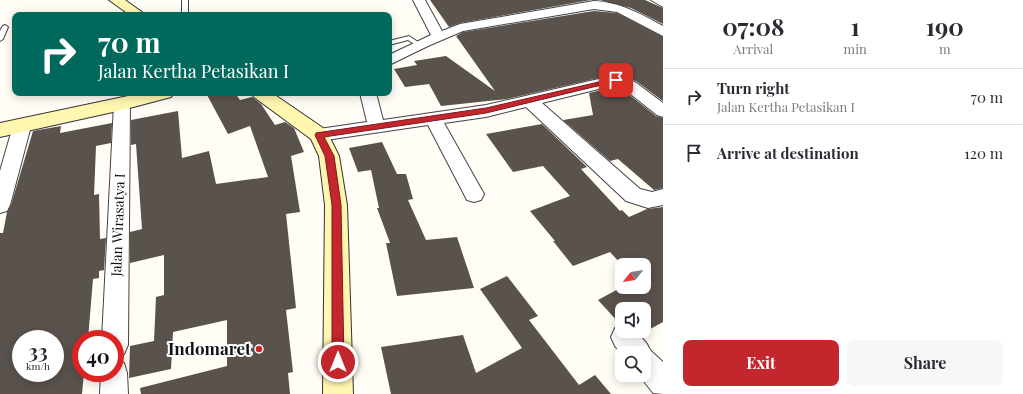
<!DOCTYPE html>
<style>
body{margin:0;font-family:"Playfair Display",serif;background:#f7f7f7;color:#2b2b33;height:100vh;display:flex;flex-direction:column;font-size:15px;white-space:nowrap}
*{box-sizing:border-box;margin:0}
p{font-size:13px;color:#7c7c81}
.icon{flex:none;width:22px;height:22px;fill:none;stroke:currentColor;stroke-width:2;stroke-linecap:round;stroke-linejoin:round}
.map{position:relative;flex:1;overflow:hidden}
.side{display:flex;flex-direction:column;background:#fff;width:360px}
.side>*{flex:none}
.guide{position:absolute;left:12px;top:12px;width:380px;height:84px;border-radius:8px;box-shadow:0 2px 10px #0003;background:#00695c;color:#fff;overflow:hidden}
.needle{width:26px;rotate:240deg}
.buttons{position:absolute;left:615px;top:258px;display:grid;gap:8px}
.buttons a{display:grid;place-items:center;width:36px;height:36px;border-radius:8px;background:#fff;box-shadow:0 2px 10px #0003;font-size:20px}
.speed{position:absolute;left:12px;top:330px;display:flex;gap:8px;font-size:20px;font-weight:700;text-align:center}
.speed>*{display:grid;place-content:center;width:52px;height:52px;border-radius:50%;background:#fff;box-shadow:0 2px 10px #0003;line-height:1}
.speed small{font-size:10px;font-weight:400}
.speed .limit{border:6px solid #d22;background:#fff;color:#111}
.pin{position:absolute;display:grid;place-items:center;width:34px;height:34px;color:#fff;margin:-17px;border-radius:8px;box-shadow:0 2px 6px #0006}
.me{position:absolute;width:44px;margin:-22px;rotate:0deg;stroke-linejoin:round;filter:drop-shadow(0 0 3px #0008)}
.turn{display:flex;align-items:center;gap:14px;height:84px;padding:0 20px;font-size:18px}
.turn .icon{width:52px;height:52px;stroke-width:2.5}
.turn b{display:block;font-size:28px;line-height:34px}
.eta{display:flex;justify-content:space-evenly;align-items:center;height:68px;text-align:center}
.eta b{font-size:24px;font-weight:700;line-height:28px}
.primary-button{display:flex;gap:8px;margin-top:auto;padding:8px 20px}
.primary-button a{flex:1;height:46px;border-radius:8px;background:#c4262e;color:#fff;font-size:16px;font-weight:700;line-height:46px;text-align:center}
.primary-button a+a{background:#f7f7f7;color:#2b2b33}
ul{padding:0;list-style:none}
li{display:flex;align-items:center;gap:12px;height:56px;padding:0 20px;border-top:1px solid #e1e1e2}
li div{flex:1}
li b{display:block;font-size:15px}
li em{font-style:normal}
main{display:flex;flex:1;min-height:0}
.map>svg:first-child{display:block}
.building{fill:#5a524d;fill-rule:evenodd}
.lines{fill:none;stroke-linecap:round;stroke-linejoin:round}
.lane-casing{stroke:#444;stroke-width:2}
.street-casing{stroke:#444;stroke-width:2}
.secondary-casing{stroke:#333;stroke-width:2}
.lane{fill:#fff;fill-rule:evenodd}
.street{fill:#fff;fill-rule:evenodd}
.secondary{fill:#fff6b0;fill-rule:evenodd}
.route{fill:#c4262e;stroke:#7f191e}
.poi-dot{fill:#c4262e;stroke:#fff;stroke-width:1.5}
.labels{text-anchor:middle;stroke-width:4;stroke-linejoin:round;paint-order:stroke}
.street-label{font-size:14px;fill:#111;stroke:#fff}
.near-poi-label{font-size:17px;font-weight:bold;fill:#111;stroke:#fff;text-anchor:end}
</style>
<main>
<div class="map">
<svg width="663" height="394" viewBox="0 0 663 394">
<rect width="100%" height="100%" fill="#fffdf5"/>
<g class="building">
<path d="M 430,0 L 591,0 L 460,23 L 449,27 Z"/>
<path d="M 600,0 L 645,0 L 663,8 L 663,24 L 631,8 Z"/>
<path d="M 594,11 L 617,13 L 663,37 L 663,101 L 636,81 L 616,74 L 507,99 L 441,106 L 429,84 L 405,87 L 394,69 L 417,65 L 414,61 L 446,56 L 495,91 L 456,36 L 463,32 Z"/>
<path d="M 615,87 L 622,89 L 656,116 L 663,118 L 663,188 L 654,190 L 618,159 L 610,161 L 563,120 L 593,115 L 589,93 Z"/>
<path d="M 206,93 L 235,93 L 240,100 L 252,97 L 261,104 L 275,125 L 285,122 L 294,128 L 304,152 L 291,156 L 300,212 L 286,214 L 296,308 L 286,310 L 293,372 L 288,373 L 290,394 L 141,394 L 140,388 L 227,366 L 227,320 L 173,332 L 171,369 L 129,378 L 130,346 L 154,341 L 156,297 L 164,295 L 164,255 L 130,263 L 130,232 L 142,229 L 136,144 L 131,145 L 131,120 L 178,111 L 182,158 L 209,151 L 216,184 L 268,177 L 250,126 L 228,134 Z"/>
<path d="M 112,123 L 111,143 L 96,146 L 94,195 L 99,194 L 100,239 L 106,238 L 104,270 L 99,271 L 99,278 L 93,279 L 88,339 L 81,339 L 81,373 L 84,373 L 82,394 L 0,394 L 0,233 L 3,233 L 7,212 L 11,205 L 33,131 L 61,126 L 60,133 ZM 21,339 L 55,339 L 55,373 L 21,373 Z"/>
<path d="M 542,124 L 587,167 L 581,169 L 620,211 L 622,210 L 629,217 L 647,209 L 663,207 L 663,322 L 641,334 L 638,331 L 644,331 L 644,309 L 622,309 L 622,324 L 620,324 L 598,300 L 622,287 L 644,287 L 644,265 L 622,265 L 610,252 L 573,266 L 553,241 L 555,241 L 530,211 L 570,196 L 543,166 L 513,172 L 486,134 Z"/>
<path d="M 382,142 L 397,174 L 406,174 L 413,199 L 408,200 L 426,240 L 457,237 L 474,288 L 397,296 L 386,243 L 390,243 L 377,208 L 379,208 L 371,170 L 358,172 L 349,148 Z"/>
<path d="M 507,276 L 538,316 L 529,320 L 579,385 L 595,375 L 611,394 L 391,394 L 381,347 L 463,335 L 476,373 L 522,348 L 480,289 Z"/>
</g>
<g class="lines">
<g class="lane-casing">
<g id="lane">
<rect x="182" y="0" width="6" height="15"/>
<path d="M 5,25 L 8,27 L 3,39 L 0,41 L 0,31 L 3,26 Z"/>
<path d="M 409,36 L 421,44 L 421,46 L 417,46 L 408,40 L 389,45 L 389,41 Z"/>
</g>
</g>
<g class="street-casing">
<g id="street">
<path d="M 413,0 L 425,0 L 442,31 L 460,24 L 594,1 C 620,2 641,14 663,26 L 663,36 L 617,12 L 594,9 L 463,31 L 428,46 L 389,65 L 389,55 L 431,35 Z"/>
<path d="M 651,0 L 663,0 L 663,7 Z"/>
<path d="M 616,75 L 635,82 L 663,103 L 663,117 L 657,115 L 623,88 L 615,85 L 542,103 L 640,189 L 652,192 L 663,189 L 663,205 L 648,208 L 626,201 L 526,107 L 486,117 L 444,123 L 484,194 L 481,200 L 474,202 L 467,200 L 428,125 L 319,141 L 313,139 L 310,135 L 313,131 L 319,129 L 367,122 L 360,93 L 376,93 L 383,120 L 486,105 Z"/>
<path d="M 122,99 L 128,100 L 130,104 L 128,345 L 124,354 L 115,358 L 115,339 L 102,339 L 114,104 L 116,100 Z"/>
<path d="M 22,120 L 28,122 L 31,126 L 10,205 L 7,211 L 0,213 L 0,171 L 13,126 L 16,122 Z"/>
<path d="M 622,325 L 622,331 L 636,331 L 647,344 L 650,350 L 663,362 L 663,394 L 653,393 L 639,375 L 644,375 L 644,353 L 622,354 L 615,346 L 611,337 L 615,328 Z"/>
<path d="M 115,360 L 124,363 L 127,373 L 128,394 L 100,394 L 101,373 L 115,373 Z"/>
</g>
</g>
<g class="secondary-casing">
<g id="secondary">
<path d="M 109,0 L 125,0 L 146,15 L 130,15 Z"/>
<path d="M 142,93 L 174,93 L 171,97 L 122,110 L 0,137 L 0,123 Z"/>
<path d="M 251,93 L 272,93 L 326,130 L 339,156 L 347,205 L 353,394 L 323,394 L 325,205 L 319,156 L 311,139 L 254,97 Z"/>
</g>
</g>
<use href="#lane" class="lane"/>
<use href="#street" class="street"/>
<use href="#secondary" class="secondary"/>
</g>
<path class="route" d="M 616,78 L 618,78 L 618,81 L 486,113 L 324,137 L 334,156 L 341,205 L 344,362 L 342,367 L 338,368 L 333,367 L 332,362 L 332,205 L 325,156 L 315,135 L 316,133 L 486,108 Z"/>
<circle class="poi-dot" cx="259" cy="349" r="4"/>
<g class="labels">
<g class="street-label">
<text transform="translate(118 225) rotate(-88)" y="5">Jalan Wirasatya I</text>
</g>
<g class="near-poi-label">
<text x="251" y="355">Indomaret</text>
</g>
</g>
</svg>
<div class="buttons">
<a><svg class="needle" viewBox="-14 -14 28 28"><path d="M0-13l5 13h-10z" fill="#e53935"/><path d="M0 13l5-13h-10z" fill="#7c7c81"/></svg></a>
<a><svg class="icon" aria-label="sound" viewBox="0 0 24 24"><path d="M4 9h4l5-4v14l-5-4H4zM17 9q2 3 0 6"/></svg></a>
<a><svg class="icon" aria-label="search" viewBox="0 0 24 24"><circle cx="10" cy="10" r="6"/><path d="M15 15l6 6"/></svg></a>
</div>
<div class="speed"><div>33<small>km/h</small></div><div class="limit">40</div></div>
<div class="pin" style="left:616px;top:80px;background:#d93025"><svg class="icon" aria-label="arrive" viewBox="0 0 24 24"><path d="M6 21V4h12l-3 4 3 4H6"/></svg></div>
<svg class="me" style="left:338px;top:362px" viewBox="-20 -20 40 40"><circle r="17" fill="#c4262e" stroke="#fff" stroke-width="3"/><path d="M0-11L8 9 0 5-8 9z" fill="#fff"/></svg>
<div class="guide">
<div class="turn"><svg class="icon" aria-label="right" viewBox="0 0 24 24"><path d="M7 20v-9h11M14 6l5 5-5 5"/></svg><div><b>70 m</b>Jalan Kertha Petasikan I</div></div>
</div>
</div>
<section class="side">
<div class="eta">
<div><b>07:08</b><p>Arrival</p></div>
<div><b>1</b><p>min</p></div>
<div><b>190</b><p>m</p></div>
</div>
<ul>
<li><svg class="icon" aria-label="right" viewBox="0 0 24 24"><path d="M7 20v-9h11M14 6l5 5-5 5"/></svg><div><b>Turn right</b><p>Jalan Kertha Petasikan I</p></div><em>70 m</em></li>
<li><svg class="icon" aria-label="arrive" viewBox="0 0 24 24"><path d="M6 21V4h12l-3 4 3 4H6"/></svg><div><b>Arrive at destination</b></div><em>120 m</em></li>
</ul>
<div class="primary-button"><a>Exit</a><a>Share</a></div>
</section>
</main>
